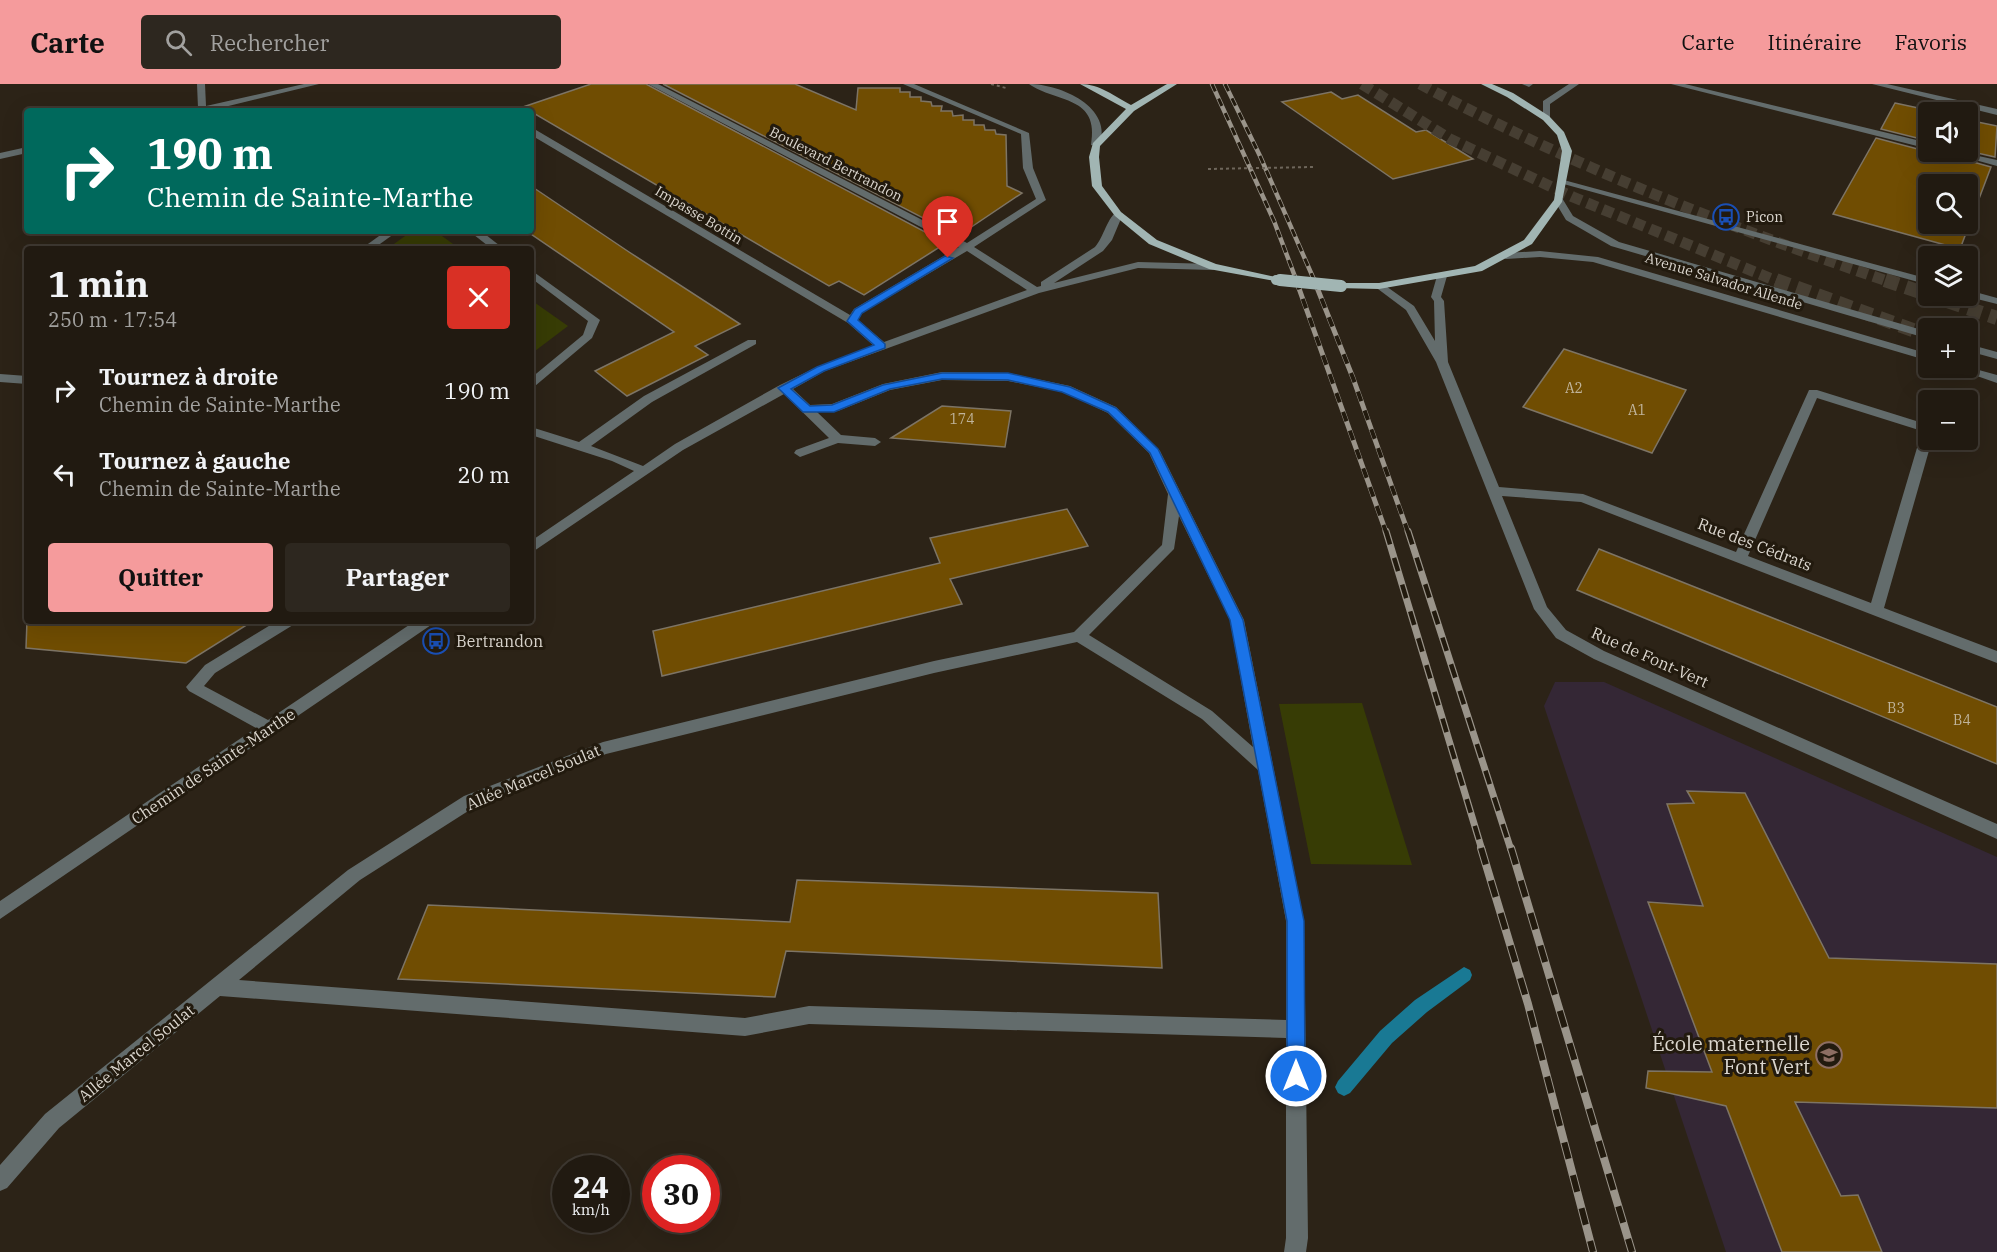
<!DOCTYPE html>
<html lang="fr">
<meta charset="utf-8">
<style>
body{margin:0;font-family:"IBM Plex Serif",serif;background:#2d271f;color:#f1f3f6;height:100vh;display:flex;flex-direction:column;font-size:22px;white-space:nowrap}
*{box-sizing:border-box;margin:0}
p{font-size:20px;color:#a2a19f}
.icon{flex:none;width:33px;height:33px;fill:none;stroke:currentColor;stroke-width:2;stroke-linecap:round;stroke-linejoin:round}
.map{position:relative;flex:1;overflow:hidden}
.drawer{position:absolute;left:24px;top:162px;width:510px;height:378px;display:flex;flex-direction:column;background:#211a11;border-radius:6px;box-shadow:0 6px 24px #0002,0 0 0 2px #3e3831}
.drawer>*{flex:none}
.top-card{position:absolute;left:24px;top:24px;width:510px;height:126px;border-radius:6px;box-shadow:0 6px 24px #0002,0 0 0 2px #3e3831;background:#00695c;color:#fff;overflow:hidden}
.buttons{position:absolute;left:1918px;top:18px;display:grid;gap:12px}
.buttons a{display:grid;place-items:center;width:60px;height:60px;border-radius:6px;background:#211a11;box-shadow:0 6px 24px #0002,0 0 0 2px #3e3831;font-size:30px}
.speed{position:absolute;left:552px;top:1071px;display:flex;gap:12px;font-size:30px;font-weight:700;text-align:center}
.speed>*{display:grid;place-content:center;width:78px;height:78px;border-radius:50%;background:#211a11;box-shadow:0 6px 24px #0002,0 0 0 2px #3e3831;line-height:1}
.speed small{font-size:15px;font-weight:400}
.speed .limit{border:9px solid #d22;background:#fff;color:#111}
.pin{position:absolute;display:grid;place-items:center;width:51px;height:51px;color:#fff;margin:-62px -26px;border-radius:50% 50% 50% 0;rotate:-45deg;box-shadow:0 0 6px #0007}
.pin .icon{rotate:45deg}
.me{position:absolute;width:66px;margin:-33px;rotate:0deg;stroke-linejoin:round;filter:drop-shadow(0 0 4px #0008)}
.turn{display:flex;align-items:center;gap:21px;height:126px;padding:0 24px;font-size:27px}
.turn .icon{width:78px;height:78px;stroke-width:2.5}
.turn b{display:block;font-size:42px;line-height:51px}
.round{display:grid;place-items:center;flex:none;width:63px;height:63px;border-radius:6px;background:#2d271f}
.head{display:flex;align-items:center;justify-content:space-between;height:102px;padding:0 24px}
h1{font-size:36px;font-weight:800;line-height:45px}
.button{display:flex;gap:12px;margin-top:auto;padding:12px 24px}
.button a{flex:1;height:69px;border-radius:6px;background:#f59b9c;color:#111;font-size:24px;font-weight:800;line-height:69px;text-align:center}
.button a+a{background:#2d271f;color:#f1f3f6}
ul{padding:0;list-style:none}
li{display:flex;align-items:center;gap:18px;height:84px;padding:0 24px}
li div{flex:1}
li b{display:block;font-size:22px}
li em{font-style:normal}
header{display:flex;align-items:center;gap:36px;box-sizing:border-box;height:84px;padding:0 30px;background:#f59b9c;color:#111}
header strong{font-size:28px}
nav{display:flex;gap:33px;margin-inline-start:auto;font-size:21px}
.search{width:420px;height:54px;background:#2d271f;display:flex;align-items:center;gap:15px;box-sizing:border-box;padding:0 21px;border-radius:6px;color:#a2a19f;font-size:22px}
.map>svg:first-child{display:block}
.education{fill:#342735}
.green{fill:#373c05}
.lines{fill:none;stroke-linecap:round;stroke-linejoin:round}
.stream{fill:#197994;fill-rule:evenodd}
.building{fill:#704d02;stroke:#7d7465;stroke-width:1.5;fill-rule:evenodd}
.highway-tunnel-far1{stroke:#463e32;stroke-width:11;stroke-dasharray:11 6;stroke-linecap:butt}
.highway-tunnel{stroke:#463e32;stroke-width:14;stroke-dasharray:14 8;stroke-linecap:butt}
.path{stroke:#6e665b;stroke-width:2;stroke-dasharray:3 3;stroke-linecap:butt}
.minor{fill:#636c6c;fill-rule:evenodd}
.major{fill:#a1b5b3;fill-rule:evenodd}
.rail-far3-casing{stroke:#9a948a;stroke-width:4.5}
.rail-far2-casing{stroke:#9a948a;stroke-width:5}
.rail-far1-casing{stroke:#9a948a;stroke-width:7}
.rail-casing{stroke:#9a948a;stroke-width:8}
.rail-far3{stroke:#221a0e;stroke-width:3;stroke-dasharray:8;stroke-linecap:butt}
.rail-far2{stroke:#221a0e;stroke-width:4;stroke-dasharray:10;stroke-linecap:butt}
.rail-far1{stroke:#221a0e;stroke-width:4.5;stroke-dasharray:14;stroke-linecap:butt}
.rail{stroke:#221a0e;stroke-width:6;stroke-dasharray:17;stroke-linecap:butt}
.path-bridge{stroke:#6e665b;stroke-width:2;stroke-dasharray:3 3;stroke-linecap:butt}
.major-bridge-far1{stroke:#a1b5b3;stroke-width:10}
.major-bridge{stroke:#a1b5b3;stroke-width:12}
.route{fill:#1a73e8;stroke:#114b97;stroke-width:1.5}
.labels{text-anchor:middle;stroke-width:6;stroke-linejoin:round;paint-order:stroke}
.far-street-label{font-size:14px;fill:#dbd6ce;stroke:#221a0e}
.far-poi-label{font-size:14px;fill:#dbd6ce;stroke:#221a0e;text-anchor:start}
.number-label{font-size:14px;fill:#c0b49b}
.street-label{font-size:16px;fill:#dbd6ce;stroke:#221a0e}
.poi-label{font-size:16px;fill:#dbd6ce;stroke:#221a0e;text-anchor:start}
.near-poi-label{font-size:20px;fill:#dbd6ce;stroke:#221a0e;text-anchor:end}
</style>
<header>
<strong>Carte</strong>
<div class="search"><svg class="icon" aria-label="search" viewBox="0 0 24 24"><circle cx="10" cy="10" r="6"/><path d="M15 15l6 6"/></svg>Rechercher</div>
<nav><a>Carte</a><a>Itinéraire</a><a>Favoris</a></nav>
</header>
<div class="map">
<svg width="1997" height="1168" viewBox="0 0 1997 1168">
<rect width="100%" height="100%" fill="#2c2317"/>
<path class="education" d="M 1555,598 L 1604,598 L 1997,773 L 1997,1168 L 1726,1168 L 1544,622 Z"/>
<g class="green">
<path d="M 412,147 L 435,147 L 460,165 L 387,165 Z"/>
<path d="M 531,216 L 568,242 L 531,270 Z"/>
<path d="M 1362,619 L 1412,781 L 1311,780 L 1279,620 Z"/>
</g>
<g class="lines">
<path class="stream" d="M 1464,883 L 1470,886 L 1472,891 L 1470,896 L 1427,928 L 1392,959 L 1350,1009 L 1344,1012 L 1338,1009 L 1335,1003 L 1338,997 L 1380,947 L 1415,916 Z"/>
</g>
<g class="building">
<path d="M 591,0 L 646,0 L 946,159 L 864,211 L 839,197 L 829,202 L 523,23 Z"/>
<path d="M 663,0 L 795,0 L 856,26 L 858,4 L 900,4 L 900,8 L 910,8 L 910,13 L 921,13 L 921,17 L 931,18 L 932,22 L 942,22 L 941,27 L 952,27 L 953,32 L 963,31 L 963,36 L 974,36 L 974,41 L 984,41 L 985,46 L 995,46 L 996,50 L 1006,51 L 1007,102 L 1022,109 L 958,152 Z"/>
<path d="M 1331,8 L 1342,15 L 1358,11 L 1416,48 L 1426,46 L 1473,75 L 1393,95 L 1282,18 Z"/>
<path d="M 1895,19 L 1937,28 L 1929,28 L 1929,57 L 1881,45 Z"/>
<path d="M 1968,36 L 1997,42 L 1995,73 L 1968,67 Z"/>
<path d="M 1876,54 L 1929,68 L 1944,68 L 1945,70 L 1991,83 L 1960,165 L 1833,130 ZM 1929,100 L 1968,100 L 1968,140 L 1929,140 Z"/>
<path d="M 531,102 L 629,168 L 740,240 L 695,262 L 708,271 L 627,312 L 595,287 L 674,248 L 531,150 Z"/>
<path d="M 1564,265 L 1686,306 L 1652,369 L 1523,323 Z"/>
<path d="M 942,322 L 1011,327 L 1005,363 L 891,354 Z"/>
<path d="M 1067,425 L 1088,462 L 950,495 L 962,520 L 662,592 L 653,547 L 940,479 L 930,454 Z"/>
<path d="M 1599,465 L 1997,623 L 1997,680 L 1577,506 Z"/>
<path d="M 27,537 L 253,537 L 186,579 L 26,564 Z"/>
<path d="M 1687,707 L 1745,709 L 1829,874 L 1997,880 L 1997,1024 L 1795,1018 L 1841,1112 L 1858,1111 L 1882,1168 L 1782,1168 L 1726,1022 L 1646,1004 L 1648,987 L 1712,988 L 1648,818 L 1703,822 L 1667,720 L 1694,719 Z"/>
<path d="M 797,796 L 1158,809 L 1162,884 L 786,867 L 775,913 L 398,895 L 428,821 L 790,838 Z"/>
</g>
<g class="lines">
<g class="highway-tunnel-far1">
<path d="M 1362,0 L 1450,55 L 1573,113 L 1779,198"/>
<path d="M 1420,0 C 1572,82 1726,142 1890,198"/>
</g>
<g class="highway-tunnel">
<path d="M 1776,196 L 1929,252"/>
<path d="M 1885,196 L 1997,234"/>
</g>
<path class="path" d="M 991,0 L 1006,4"/>
<g class="minor">
<path d="M 197,0 L 205,0 L 206,22 L 304,0 L 319,0 L 208,27 L 193,27 L 198,24 Z"/>
<path d="M 648,0 L 658,0 L 967,159 L 1036,115 L 1023,84 L 1021,50 L 903,0 L 914,0 L 1029,49 L 1033,84 L 1046,116 L 974,163 L 1037,203 L 1041,202 L 1041,198 L 1095,163 C 1104,153 1107,133 1118,127 L 1123,130 L 1112,156 L 1103,167 L 1054,199 L 1138,178 L 1213,180 L 1218,183 L 1213,186 L 1138,184 L 1039,209 L 825,287 L 793,305 L 810,321 L 832,320 L 883,300 L 942,288 L 1008,289 L 1070,302 L 1116,323 L 1160,367 L 1244,536 L 1304,837 L 1308,1154 L 1306,1168 L 1284,1168 L 1286,1154 L 1286,954 L 809,940 L 745,952 L 220,912 L 59,1044 L 7,1104 L 0,1107 L 0,1081 L 45,1030 L 348,786 L 464,712 L 603,658 L 934,577 L 1074,548 L 1162,461 L 1168,410 L 1149,369 L 1108,329 L 1063,308 L 1008,297 L 942,296 L 890,306 L 838,327 L 817,328 L 841,351 L 875,354 L 881,358 L 875,362 L 838,359 L 800,373 L 794,369 L 796,366 L 829,354 L 784,310 L 683,366 L 531,469 L 531,457 L 634,387 L 612,377 L 531,351 L 531,343 L 579,358 L 644,312 L 748,256 L 756,256 L 756,260 L 652,318 L 591,362 L 643,382 L 675,360 L 780,301 L 817,283 L 874,262 L 848,239 L 531,51 L 531,46 L 536,46 L 850,231 L 854,225 L 959,163 ZM 967,167 L 1027,206 L 884,258 L 858,236 L 862,229 ZM 1179,432 L 1230,536 L 1253,663 L 1212,627 L 1089,551 L 1174,465 ZM 1077,558 L 1202,635 L 1258,686 L 1286,837 L 1286,936 L 809,922 L 745,934 L 239,896 L 360,796 L 476,722 L 606,670 L 934,589 Z"/>
<path d="M 1029,0 C 1060,0 1115,23 1099,63 L 1091,61 C 1100,11 1056,19 1029,0 Z"/>
<path d="M 1522,0 L 1533,0 L 1529,3 Z"/>
<path d="M 1569,0 L 1579,0 L 1550,20 L 1550,34 L 1543,36 L 1543,17 Z"/>
<path d="M 1671,0 L 1685,0 L 1929,59 L 1929,65 Z"/>
<path d="M 1872,0 L 1887,0 L 1997,25 L 1997,31 Z"/>
<path d="M 27,63 L 27,69 L 0,75 L 0,69 Z"/>
<path d="M 1946,68 L 1960,68 L 1997,76 L 1997,82 Z"/>
<path d="M 1560,95 L 1929,195 L 1929,201 L 1560,99 Z"/>
<path d="M 1556,114 L 1562,114 L 1573,132 L 1619,158 L 1929,248 L 1929,255 L 1611,162 L 1566,136 L 1554,116 Z"/>
<path d="M 386,147 L 398,147 L 373,165 L 361,165 Z"/>
<path d="M 469,147 L 481,147 L 504,165 L 492,165 Z"/>
<path d="M 1540,167 L 1598,173 L 1929,270 L 1929,277 L 1593,178 L 1540,173 L 1506,175 L 1501,172 L 1506,169 Z"/>
<path d="M 531,186 L 600,236 L 592,254 L 535,302 L 531,304 L 531,294 L 583,251 L 588,237 L 531,194 Z"/>
<path d="M 1442,189 L 1447,192 L 1441,213 L 1444,217 L 1448,278 L 1499,403 L 1583,410 L 1736,468 L 1809,306 L 1817,306 L 1929,341 L 1929,356 L 1932,356 L 1884,524 L 1997,567 L 1997,579 L 1581,418 L 1502,412 L 1547,523 L 1566,546 L 1604,567 L 1997,740 L 1997,755 L 1594,575 L 1556,554 L 1534,525 L 1436,278 L 1406,226 L 1374,202 L 1379,199 L 1383,200 L 1414,222 L 1435,257 L 1434,217 L 1431,213 L 1437,192 ZM 1817,314 L 1922,347 L 1871,519 L 1748,472 Z"/>
<path d="M 1968,206 L 1997,214 L 1997,220 L 1965,212 L 1968,212 Z"/>
<path d="M 1968,260 L 1997,268 L 1997,275 L 1968,267 Z"/>
<path d="M 1968,283 L 1997,291 L 1997,299 L 1954,284 Z"/>
<path d="M 0,290 L 27,292 L 27,300 L 0,298 Z"/>
<path d="M 277,537 L 295,537 L 293,541 L 215,589 L 204,602 L 268,636 L 415,537 L 433,537 L 431,541 L 0,835 L 0,817 L 256,644 L 189,607 L 186,603 L 205,581 Z"/>
</g>
<g class="major">
<path d="M 1080,0 C 1100,0 1114,12 1131,21 L 1167,0 L 1177,0 L 1134,27 L 1100,62 L 1099,73 L 1102,102 L 1121,128 L 1157,156 L 1216,180 L 1280,194 L 1280,198 L 1209,185 L 1149,160 L 1115,132 L 1092,102 L 1089,73 L 1093,59 L 1126,25 Z"/>
<path d="M 1481,0 L 1492,0 L 1513,9 L 1549,32 L 1564,48 L 1572,67 L 1562,118 L 1532,160 L 1482,187 L 1379,205 L 1337,204 L 1337,200 L 1341,199 L 1379,199 L 1475,182 L 1524,156 L 1554,116 L 1562,67 L 1557,51 L 1543,36 L 1507,13 Z"/>
</g>
<g class="rail-far3-casing">
<g id="rail-far3">
<path d="M 1212,0 L 1274,137 L 1297,198"/>
<path d="M 1225,0 L 1260,72 L 1315,198"/>
</g>
</g>
<g class="rail-far2-casing">
<g id="rail-far2">
<path d="M 1296,196 L 1386,448"/>
<path d="M 1314,196 L 1353,294 L 1408,448"/>
</g>
</g>
<g class="rail-far1-casing">
<g id="rail-far1">
<path d="M 1386,447 L 1482,766"/>
<path d="M 1408,447 L 1511,766"/>
</g>
</g>
<g class="rail-casing">
<g id="rail">
<path d="M 1481,764 L 1528,920 L 1593,1168"/>
<path d="M 1511,764 L 1632,1168"/>
</g>
</g>
<use href="#rail-far3" class="rail-far3"/>
<use href="#rail-far2" class="rail-far2"/>
<use href="#rail-far1" class="rail-far1"/>
<use href="#rail" class="rail"/>
<path class="path-bridge" d="M 1208,85 L 1313,83"/>
<path class="major-bridge-far1" d="M 1276,196 L 1297,198"/>
<path class="major-bridge" d="M 1280,196 L 1341,202"/>
</g>
<path class="route" d="M 945,172 L 953,174 L 862,229 L 858,236 L 885,260 L 885,264 L 824,287 L 791,305 L 810,322 L 832,321 L 883,301 L 942,289 L 1008,289 L 1070,303 L 1116,324 L 1158,365 L 1243,536 L 1304,837 L 1305,992 L 1302,998 L 1296,1000 L 1290,998 L 1287,992 L 1287,837 L 1230,536 L 1150,369 L 1108,328 L 1062,308 L 1008,296 L 942,295 L 890,305 L 834,328 L 803,328 L 778,304 L 817,283 L 874,261 L 847,237 L 855,225 Z"/>
<defs>
<g id="bus-ring" transform="scale(1.35)"><circle r="9.5" fill="#221a0e" stroke="#1a4fb4" stroke-width="1.5"/><path d="M-5-6H5V4H4V6H2V4H-2V6H-4V4H-5ZM-3.5-4V0h7V-4ZM-3.5 1.2v1.5H-2V1.2ZM2 1.2v1.5H3.5V1.2Z" fill="#1a4fb4"/></g>
<g id="school-ring" transform="scale(1.35)"><circle r="9.5" fill="#221a0e" stroke="#8d6e63" stroke-width="1.5"/><path d="M0-5L7-2L0 1L-7-2ZM-4 1L0 2.5L4 1V4Q0 6-4 4Z" fill="#8d6e63"/></g>
</defs>
<g fill-rule="evenodd">
<use href="#bus-ring" x="1726" y="133"/>
<use href="#bus-ring" x="436" y="557"/>
<use href="#school-ring" x="1829" y="971"/>
</g>
<g class="labels">
<g class="far-street-label">
<text transform="translate(836 80) rotate(27)" y="5">Boulevard Bertrandon</text>
<text transform="translate(699 131) rotate(31)" y="5">Impasse Bottin</text>
<text transform="translate(1724 197) rotate(17)" y="5">Avenue Salvador Allende</text>
</g>
<g class="far-poi-label">
<text x="1746" y="138">Picon</text>
</g>
<g class="number-label">
<text x="1574" y="309">A2</text>
<text x="1637" y="331">A1</text>
<text x="962" y="340">174</text>
<text x="1896" y="629">B3</text>
<text x="1962" y="641">B4</text>
</g>
<g class="street-label">
<text transform="translate(1755 460) rotate(21)" y="6">Rue des Cédrats</text>
<text transform="translate(1650 573) rotate(24)" y="6">Rue de Font-Vert</text>
<text transform="translate(213 682) rotate(-34)" y="6">Chemin de Sainte-Marthe</text>
<text transform="translate(533 693) rotate(-23)" y="6">Allée Marcel Soulat</text>
<text transform="translate(136 969) rotate(-39)" y="6">Allée Marcel Soulat</text>
</g>
<g class="poi-label">
<text x="456" y="563">Bertrandon</text>
</g>
<g class="near-poi-label">
<text x="1810" y="967">École maternelle<tspan x="1810" dy="23">Font Vert</tspan></text>
</g>
</g>
</svg>
<div class="buttons">
<a><svg class="icon" aria-label="sound" viewBox="0 0 24 24"><path d="M4 9h4l5-4v14l-5-4H4zM17 9q2 3 0 6"/></svg></a>
<a><svg class="icon" aria-label="search" viewBox="0 0 24 24"><circle cx="10" cy="10" r="6"/><path d="M15 15l6 6"/></svg></a>
<a><svg class="icon" aria-label="layers" viewBox="0 0 24 24"><path d="M12 4l9 5-9 5-9-5zM3 14l9 5 9-5"/></svg></a>
<a>+</a>
<a>−</a>
</div>
<div class="speed"><div>24<small>km/h</small></div><div class="limit">30</div></div>
<div class="pin" style="left:948px;top:174px;background:#d93025"><svg class="icon" aria-label="arrive" viewBox="0 0 24 24"><path d="M6 21V4h12l-3 4 3 4H6"/></svg></div>
<svg class="me" style="left:1296px;top:992px" viewBox="-20 -20 40 40"><circle r="17" fill="#1a73e8" stroke="#fff" stroke-width="3"/><path d="M0-11L8 9 0 5-8 9z" fill="#fff"/></svg>
<div class="top-card">
<div class="turn"><svg class="icon" aria-label="right" viewBox="0 0 24 24"><path d="M7 20v-9h11M14 6l5 5-5 5"/></svg><div><b>190 m</b>Chemin de Sainte-Marthe</div></div>
</div>
<section class="drawer">
<div class="head"><div><h1>1 min</h1><p>250 m · 17:54</p></div><a class="round" style="background:#d93025;color:#fff"><svg class="icon" aria-label="close" viewBox="0 0 24 24"><path d="M6 6l12 12M18 6L6 18"/></svg></a></div>
<ul>
<li><svg class="icon" aria-label="right" viewBox="0 0 24 24"><path d="M7 20v-9h11M14 6l5 5-5 5"/></svg><div><b>Tournez à droite</b><p>Chemin de Sainte-Marthe</p></div><em>190 m</em></li>
<li><svg class="icon" aria-label="left" viewBox="0 0 24 24"><path d="M17 20v-9H6M10 6l-5 5 5 5"/></svg><div><b>Tournez à gauche</b><p>Chemin de Sainte-Marthe</p></div><em>20 m</em></li>
</ul>
<div class="button"><a>Quitter</a><a>Partager</a></div>
</section>
</div>
